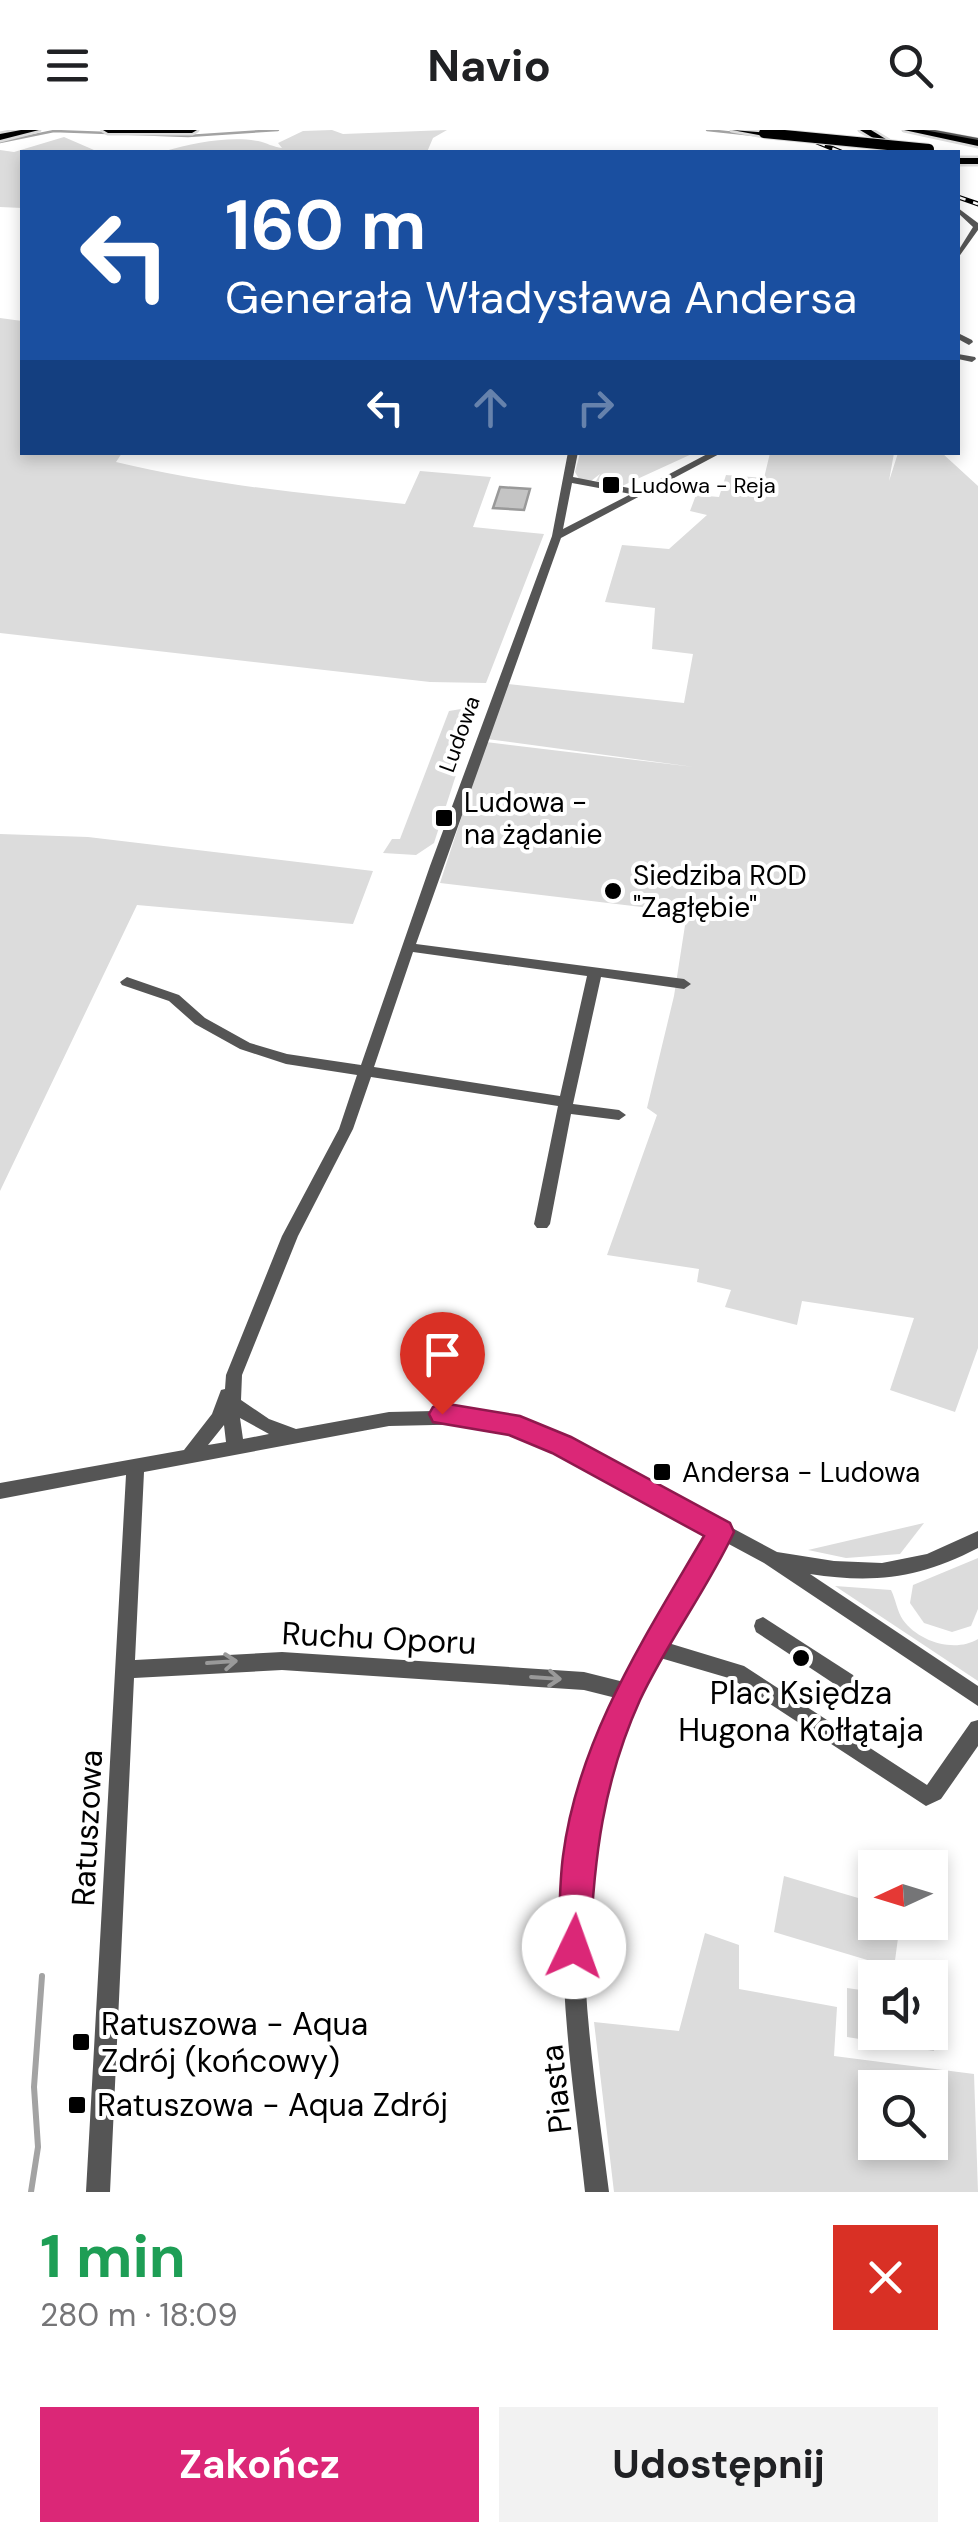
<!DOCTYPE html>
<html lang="pl">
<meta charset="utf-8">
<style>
body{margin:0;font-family:"DM Sans",sans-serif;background:#f2f2f2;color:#202124;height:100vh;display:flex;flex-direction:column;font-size:38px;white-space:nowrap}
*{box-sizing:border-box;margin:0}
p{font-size:32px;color:#757577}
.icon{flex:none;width:55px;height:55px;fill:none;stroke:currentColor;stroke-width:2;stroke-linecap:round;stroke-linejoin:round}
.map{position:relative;height:2062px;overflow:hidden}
.panel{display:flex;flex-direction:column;background:#fff;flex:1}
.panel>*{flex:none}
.guide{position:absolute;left:20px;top:20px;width:940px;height:305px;border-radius:0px;box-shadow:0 5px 15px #0003;background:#1a4fa0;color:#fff;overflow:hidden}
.needle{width:65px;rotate:266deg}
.buttons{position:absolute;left:858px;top:1720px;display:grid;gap:20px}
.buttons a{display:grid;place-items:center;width:90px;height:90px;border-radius:0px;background:#fff;box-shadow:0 5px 15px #0003;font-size:50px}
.pin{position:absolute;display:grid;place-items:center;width:85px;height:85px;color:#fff;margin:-102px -42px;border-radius:50% 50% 50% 0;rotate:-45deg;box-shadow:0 0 10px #0007}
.pin .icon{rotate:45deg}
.me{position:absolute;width:110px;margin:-55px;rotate:3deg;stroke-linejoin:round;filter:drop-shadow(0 0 8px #0008)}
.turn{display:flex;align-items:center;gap:35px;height:210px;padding:0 40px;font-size:45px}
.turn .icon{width:130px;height:130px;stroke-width:2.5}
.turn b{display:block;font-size:70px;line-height:85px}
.lanes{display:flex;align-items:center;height:95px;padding:0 40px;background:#0003;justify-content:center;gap:50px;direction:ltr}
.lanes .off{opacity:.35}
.round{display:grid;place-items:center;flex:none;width:105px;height:105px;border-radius:0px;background:#f2f2f2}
.head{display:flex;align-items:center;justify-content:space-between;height:170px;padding:0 40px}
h1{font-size:60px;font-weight:700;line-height:75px;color:#1e9e55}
.action{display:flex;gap:20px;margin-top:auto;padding:20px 40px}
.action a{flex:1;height:115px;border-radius:0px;background:#db2777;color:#fff;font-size:40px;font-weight:700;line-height:115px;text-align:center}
.action a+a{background:#f2f2f2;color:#202124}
header{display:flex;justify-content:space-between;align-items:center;height:130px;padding:0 40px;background:#fff;font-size:45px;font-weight:700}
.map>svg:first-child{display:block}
.green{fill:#dcdcdc;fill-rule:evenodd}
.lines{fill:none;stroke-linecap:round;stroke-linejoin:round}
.stream-far1{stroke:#a3a3a3;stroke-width:2.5}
.stream{stroke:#a3a3a3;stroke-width:6}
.building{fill:#c4c4c4;stroke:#999;stroke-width:2.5}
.major-casing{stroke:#dbdbdb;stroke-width:5}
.minor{fill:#555;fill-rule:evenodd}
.major{fill:#000;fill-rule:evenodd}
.rail-casing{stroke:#000;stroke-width:5}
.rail{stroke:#fff;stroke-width:2.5;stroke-dasharray:8;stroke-linecap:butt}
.major-bridge-casing{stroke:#dbdbdb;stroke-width:12;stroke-linecap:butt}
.major-bridge{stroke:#000;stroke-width:10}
.oneway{stroke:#999}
.route{fill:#db2777;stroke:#8e194d;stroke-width:2.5}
.poi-dot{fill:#000;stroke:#fff;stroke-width:4}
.labels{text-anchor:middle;stroke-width:8;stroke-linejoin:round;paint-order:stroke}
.far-poi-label{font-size:22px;fill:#000;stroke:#fff;text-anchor:start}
.far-street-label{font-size:22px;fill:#000;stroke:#fff}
.poi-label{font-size:28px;fill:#000;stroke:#fff;text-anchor:start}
.near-street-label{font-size:32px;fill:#000;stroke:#fff}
.near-poi-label{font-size:32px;fill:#000;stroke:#fff;text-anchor:start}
</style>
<header><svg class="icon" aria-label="menu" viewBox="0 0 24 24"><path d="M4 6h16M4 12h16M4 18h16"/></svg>Navio<svg class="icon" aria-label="search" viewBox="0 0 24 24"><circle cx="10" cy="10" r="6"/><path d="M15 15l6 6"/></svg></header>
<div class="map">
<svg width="978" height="2062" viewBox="0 0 978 2062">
<rect width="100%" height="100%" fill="#fff"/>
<g class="green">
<path d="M 332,0 L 343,4 L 447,0 L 433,8 L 427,22 L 165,21 C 194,13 228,6 258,11 C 267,13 273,17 282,18 L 278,13 L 303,1 Z"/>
<path d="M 64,7 L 94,20 L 22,22 L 22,78 L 0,77 L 0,20 L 14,22 Z"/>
<path d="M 0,188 L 22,191 L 22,322 L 122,323 L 116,332 C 211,355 308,364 405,374 L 420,341 L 491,347 L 473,397 L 544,404 L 486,553 L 430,552 L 0,503 Z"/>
<path d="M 580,323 L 694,323 L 622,356 L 596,351 L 600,344 L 591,351 L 579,349 L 575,342 Z"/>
<path d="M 770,323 L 894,323 L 889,351 L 898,323 L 942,323 L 978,356 L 978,1218 L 955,1282 L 890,1260 L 914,1188 L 802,1171 L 797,1195 L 725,1177 L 731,1160 L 697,1152 L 699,1139 L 607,1125 L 657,985 L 647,978 L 674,866 L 686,789 L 683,782 L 440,753 L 486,612 L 694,637 L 487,609 L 508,554 L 684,573 L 693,524 L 652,519 L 655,478 L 605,472 L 622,415 L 669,419 L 707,385 L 690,381 L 696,365 L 719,367 L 726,345 L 764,348 Z"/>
<path d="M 467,578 L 476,583 L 434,713 L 416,725 L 383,723 L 392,709 L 400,709 L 449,581 Z"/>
<path d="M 0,704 L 88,707 L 373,741 L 353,794 L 137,775 L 0,1061 Z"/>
<path d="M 924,1393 L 900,1424 L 846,1428 L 808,1420 Z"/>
<path d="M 978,1428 L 978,1479 L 971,1496 L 952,1502 L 924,1493 L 910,1473 L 913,1455 Z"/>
<path d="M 835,1456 L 891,1460 C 896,1470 897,1481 903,1490 C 919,1512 955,1523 978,1509 L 978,1551 Z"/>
<path d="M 784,1746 L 875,1773 L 875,1792 L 900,1793 L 894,1838 L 774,1802 Z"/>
<path d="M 705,1803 L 739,1815 L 739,1859 L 837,1877 L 834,1926 L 974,1944 L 978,2062 L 614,2062 L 594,1892 L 679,1901 ZM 875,1958 L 930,1958 L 930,2012 L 875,2012 Z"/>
<path d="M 847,1858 L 875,1862 L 875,1902 L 930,1902 L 933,1871 L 934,1921 L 847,1907 Z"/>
</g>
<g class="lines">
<g class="stream-far1">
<path d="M 707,0 L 754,5"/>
<path d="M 0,12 L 54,1 L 188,6 L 278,0"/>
</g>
<path class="stream" d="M 31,2062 L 38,2017 L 34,1957 L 42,1846"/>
</g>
<path class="building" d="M 500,357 L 530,359 L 524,380 L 493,378 Z"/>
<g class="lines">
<g class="major-casing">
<g id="major">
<path d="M 21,0 L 39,0 L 0,10 L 0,4 Z"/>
<path d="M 103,0 L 197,0 L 192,3 L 108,3 Z"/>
<path d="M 732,0 L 769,3 L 764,6 Z"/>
<path d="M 860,0 L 871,0 L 907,22 L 896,22 Z"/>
<path d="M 904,0 L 924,0 L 978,10 L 978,16 Z"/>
<rect x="958" y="28" width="20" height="6"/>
</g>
</g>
<g class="minor">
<path d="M 921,0 L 935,0 L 978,8 L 978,12 Z"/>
<path d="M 502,20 L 542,20 L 545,22 L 499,22 Z"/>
<path d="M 958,78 L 978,93 L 978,100 L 958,128 L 958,121 L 973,97 L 958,83 Z"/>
<path d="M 958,203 L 972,210 L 973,212 L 969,215 L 958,209 Z"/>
<path d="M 958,224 L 975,227 L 976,229 L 972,232 L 958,229 Z"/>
<path d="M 568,322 L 578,322 L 573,347 L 639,360 L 711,322 L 723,322 L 561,408 L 416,814 L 684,849 L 691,854 L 684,859 L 601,847 L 573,974 L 619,980 L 626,985 L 619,990 L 571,984 L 550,1094 L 547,1098 L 537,1098 L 534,1094 L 558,976 L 371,947 L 353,999 L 298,1106 L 242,1245 L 241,1270 L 269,1289 L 296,1299 L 389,1282 L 478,1280 L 511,1287 L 568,1310 L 777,1422 L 834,1431 L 882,1433 L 927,1424 L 978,1401 L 978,1418 C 920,1448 875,1454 810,1444 L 978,1556 L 978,1576 L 764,1433 L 725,1412 L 665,1512 L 744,1536 L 927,1655 L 971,1592 L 978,1590 L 978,1616 L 941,1669 L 926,1676 L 732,1549 L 657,1527 C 631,1577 608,1627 596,1682 C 569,1803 594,1941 609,2062 L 585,2062 C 572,1940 548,1803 575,1683 C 584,1643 599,1605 616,1568 L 584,1560 L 282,1540 L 134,1548 L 110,2062 L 86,2062 L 126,1345 L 0,1369 L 0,1353 L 184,1320 L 212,1284 L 221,1260 L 225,1259 L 226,1245 L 282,1106 L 339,999 L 357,945 L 286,934 L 240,919 L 195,894 L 169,871 L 122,855 L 120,852 L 127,847 L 179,865 L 205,888 L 250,913 L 287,924 L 361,935 L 430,736 L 552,406 ZM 572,353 L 631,364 L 563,399 ZM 413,822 L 587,846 L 560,966 L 374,937 ZM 240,1288 L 269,1304 L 243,1309 ZM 478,1294 C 560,1312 637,1364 710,1404 L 668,1472 L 624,1552 L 584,1542 L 282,1522 L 135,1530 L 144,1342 L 389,1296 ZM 224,1295 L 226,1312 L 208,1315 Z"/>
<path d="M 763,1487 L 853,1545 L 856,1551 L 853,1557 L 846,1560 L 839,1557 L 756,1502 L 754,1496 L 756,1490 Z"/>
</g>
<use href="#major" class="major"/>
<g class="rail-casing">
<g id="rail">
<path d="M 788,0 L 841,22"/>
<path d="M 958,67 L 978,74"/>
</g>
</g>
<use href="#rail" class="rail"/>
<g class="major-bridge-casing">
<path id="major-bridge" d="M 764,3 L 929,19"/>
</g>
<use href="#major-bridge" class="major-bridge"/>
</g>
<defs><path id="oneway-shaft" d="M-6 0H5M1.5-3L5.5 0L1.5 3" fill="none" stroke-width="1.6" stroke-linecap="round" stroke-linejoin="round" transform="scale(2.5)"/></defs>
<g class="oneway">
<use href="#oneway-shaft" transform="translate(222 1532) rotate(-4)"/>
<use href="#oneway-shaft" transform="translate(546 1548) rotate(4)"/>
</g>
<path class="route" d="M 442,1273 L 520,1286 L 571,1307 L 730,1393 L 734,1402 C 707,1460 667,1512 640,1570 C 603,1652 594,1728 590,1817 L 586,1829 L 574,1833 L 563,1829 L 558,1817 C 560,1787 559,1756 563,1726 C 578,1608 645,1507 704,1406 L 552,1323 L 509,1305 L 433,1292 L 429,1284 L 433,1277 Z"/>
<g class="poi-dot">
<rect x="601" y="345" width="20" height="20" rx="5"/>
<rect x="434" y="678" width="20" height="20" rx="5"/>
<circle cx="613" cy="761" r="10"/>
<rect x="652" y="1332" width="20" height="20" rx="5"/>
<circle cx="801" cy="1528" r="10"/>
<rect x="71" y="1902" width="20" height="20" rx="5"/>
<rect x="67" y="1965" width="20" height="20" rx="5"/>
</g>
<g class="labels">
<g class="far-poi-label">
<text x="631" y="363">Ludowa - Reja</text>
</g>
<g class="far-street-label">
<text transform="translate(459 604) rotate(-70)" y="8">Ludowa</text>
</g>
<g class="poi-label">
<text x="464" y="682">Ludowa -<tspan x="464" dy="32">na żądanie</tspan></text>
<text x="633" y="755">Siedziba ROD<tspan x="633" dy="32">"Zagłębie"</tspan></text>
<text x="682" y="1352">Andersa - Ludowa</text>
</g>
<g class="near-street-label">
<text transform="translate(379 1508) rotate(3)" y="11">Ruchu Oporu</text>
<text transform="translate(87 1698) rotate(-87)" y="11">Ratuszowa</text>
<text transform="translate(556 1959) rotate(-96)" y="11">Piasta</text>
</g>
<g class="near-poi-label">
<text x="801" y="1574" text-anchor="middle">Plac Księdza<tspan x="801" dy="37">Hugona Kołłątaja</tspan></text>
<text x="101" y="1905">Ratuszowa - Aqua<tspan x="101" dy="37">Zdrój (końcowy)</tspan></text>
<text x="97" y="1986">Ratuszowa - Aqua Zdrój</text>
</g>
</g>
</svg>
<div class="buttons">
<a><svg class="needle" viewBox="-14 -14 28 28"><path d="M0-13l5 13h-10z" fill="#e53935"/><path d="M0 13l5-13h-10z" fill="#757577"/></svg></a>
<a><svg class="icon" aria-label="sound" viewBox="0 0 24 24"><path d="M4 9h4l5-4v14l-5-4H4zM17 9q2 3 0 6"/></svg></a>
<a><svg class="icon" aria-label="search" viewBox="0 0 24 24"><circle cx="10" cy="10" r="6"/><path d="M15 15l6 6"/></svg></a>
</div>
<div class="pin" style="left:442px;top:1284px;background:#d93025"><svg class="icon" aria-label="arrive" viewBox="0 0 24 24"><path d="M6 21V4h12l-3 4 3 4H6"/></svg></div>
<svg class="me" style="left:574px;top:1817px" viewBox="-20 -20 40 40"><circle r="19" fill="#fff"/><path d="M0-13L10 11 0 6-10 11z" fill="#db2777"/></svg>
<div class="guide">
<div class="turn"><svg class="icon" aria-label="left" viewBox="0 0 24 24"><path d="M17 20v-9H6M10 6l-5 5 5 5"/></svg><div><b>160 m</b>Generała Władysława Andersa</div></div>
<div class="lanes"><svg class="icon" aria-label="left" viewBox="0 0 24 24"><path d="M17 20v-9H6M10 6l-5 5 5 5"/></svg><svg class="icon off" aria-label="ahead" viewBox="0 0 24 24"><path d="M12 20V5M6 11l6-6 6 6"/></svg><svg class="icon off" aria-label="right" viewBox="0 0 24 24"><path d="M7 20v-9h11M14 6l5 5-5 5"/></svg></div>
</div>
</div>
<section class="panel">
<div class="head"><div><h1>1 min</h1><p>280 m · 18:09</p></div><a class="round" style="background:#d93025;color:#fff"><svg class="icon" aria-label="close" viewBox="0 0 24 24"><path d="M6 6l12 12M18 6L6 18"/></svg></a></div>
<div class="action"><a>Zakończ</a><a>Udostępnij</a></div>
</section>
